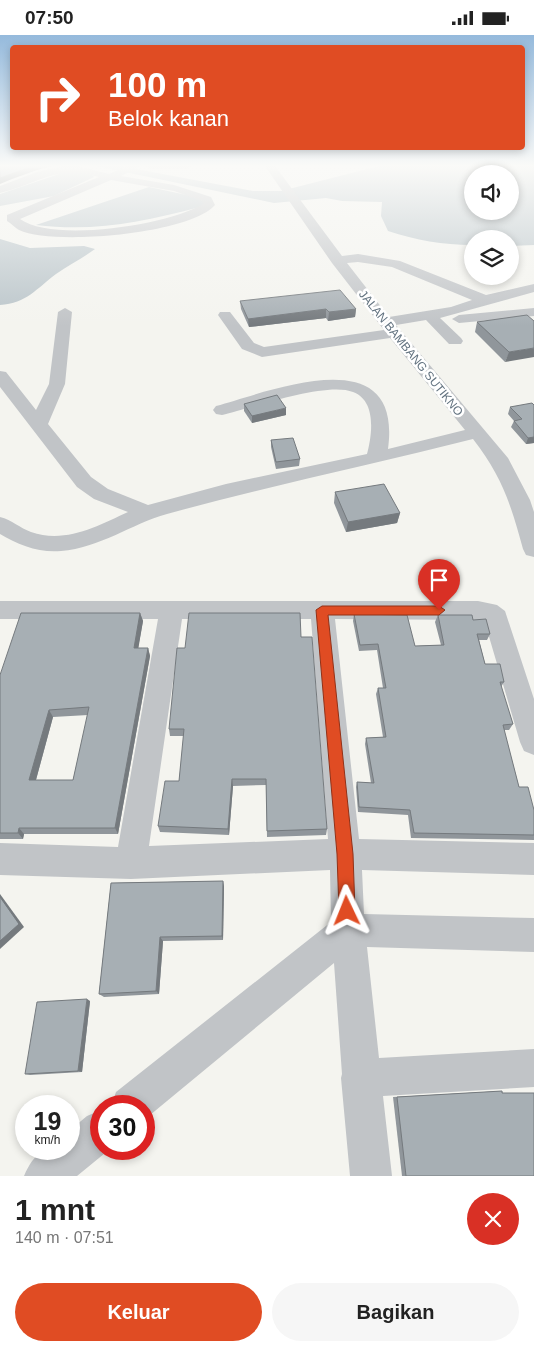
<!DOCTYPE html>
<html lang="id">
<meta charset="utf-8">
<style>
body{margin:0;font-family:Helvetica,sans-serif;background:#f6f6f6;color:#222;height:100vh;display:flex;flex-direction:column;font-size:19px;white-space:nowrap}
*{box-sizing:border-box;margin:0}
p{font-size:16px;color:#767676}
.icon{flex:none;width:28px;height:28px;fill:none;stroke:currentColor;stroke-width:2;stroke-linecap:round;stroke-linejoin:round}
.map{position:relative;height:1141px;overflow:hidden}
.panel{display:flex;flex-direction:column;background:#fff;flex:1}
.panel>*{flex:none}
.hud{position:absolute;left:10px;top:10px;width:515px;height:105px;border-radius:5px;box-shadow:0 2px 8px #0003;background:#e04c23;color:#fff;overflow:hidden}
.tools{position:absolute;left:464px;top:130px;display:grid;gap:10px}
.tools a{display:grid;place-items:center;width:55px;height:55px;border-radius:50%;background:#fff;box-shadow:0 2px 8px #0003;font-size:25px}
.speed{position:absolute;left:15px;top:1060px;display:flex;gap:10px;font-size:25px;font-weight:700;text-align:center}
.speed>*{display:grid;place-content:center;width:65px;height:65px;border-radius:50%;background:#fff;box-shadow:0 2px 8px #0003;line-height:1}
.speed small{font-size:12px;font-weight:400}
.speed .limit{border:8px solid #d22;background:#fff;color:#111}
.pin{position:absolute;display:grid;place-items:center;width:42px;height:42px;color:#fff;margin:-51px -21px;border-radius:50% 50% 50% 0;rotate:-45deg;box-shadow:0 0 5px #0007}
.pin .icon{rotate:45deg}
.me{position:absolute;width:55px;margin:-28px;rotate:358deg;stroke-linejoin:round;filter:drop-shadow(0 0 4px #0008)}
.turn{display:flex;align-items:center;gap:18px;height:105px;padding:0 15px;font-size:22px}
.turn .icon{width:65px;height:65px;stroke-width:2.5}
.turn b{display:block;font-size:35px;line-height:42px}
.round{display:grid;place-items:center;flex:none;width:52px;height:52px;border-radius:26px;background:#f6f6f6}
.head{display:flex;align-items:center;justify-content:space-between;height:85px;padding:0 15px}
h1{font-size:30px;font-weight:700;line-height:38px}
.action{display:flex;gap:10px;margin-top:auto;padding:10px 15px}
.action a{flex:1;height:58px;border-radius:30px;background:#e04c23;color:#fff;font-size:20px;font-weight:700;line-height:58px;text-align:center}
.action a+a{background:#f6f6f6;color:#222}
.status{display:flex;justify-content:space-between;align-items:center;height:35px;padding:0 25px;background:#fff;direction:ltr}
.status svg{height:14px;fill:currentColor}
.map>svg:first-child{display:block}
.water{fill:#b9c4c9;fill-rule:evenodd}
.lines{fill:none;stroke-linecap:round;stroke-linejoin:round}
.minor{fill:#c1c4c7;fill-rule:evenodd}
.wall{fill:#90969b;fill-rule:evenodd}
.shaded-wall{fill:#757a7e}
.building{fill:#a7afb4;stroke:#757a7e;fill-rule:evenodd}
.route{fill:#e04c23;stroke:#923117}
.labels{text-anchor:middle;stroke-width:5;stroke-linejoin:round;paint-order:stroke}
.far-street-label{font-size:12px;fill:#637380;stroke:#fff}
</style>
<div class="status"><b>07:50</b><svg viewBox="0 0 49 12"><path d="M0 12V9h3v3zM5 12V6h3v6zM10 12V3h3v9zM15 12V0h3v12zM26 1h20v11H26zM47 4h2v5h-2z"/></svg></div>
<div class="map">
<svg width="534" height="1141" viewBox="0 0 534 1141">
<rect width="100%" height="100%" fill="#f4f4ef"/>
<g class="water">
<path d="M 96,131 L 120,131 L 253,156 L 281,156 L 379,131 L 534,131 L 534,210 L 510,211 L 510,204 L 472,204 L 472,210 C 443,210 416,205 388,196 L 381,181 L 382,167 L 342,166 L 326,163 L 274,168 ZM 472,139 L 510,139 L 510,176 L 472,176 Z"/>
<path d="M 71,135 L 91,139 L 94,142 L 54,161 L 0,171 L 0,159 Z"/>
<path d="M 149,152 L 201,163 L 205,168 L 200,172 C 143,187 95,197 36,190 Z"/>
<path d="M 0,204 L 30,213 L 84,211 L 95,214 C 83,223 69,230 56,239 C 36,254 27,268 0,270 Z"/>
</g>
<g class="lines">
<g class="minor">
<path d="M 63,131 L 78,131 L 109,139 L 127,131 L 141,131 L 121,141 L 174,150 L 211,162 L 215,170 C 190,199 53,211 19,195 C 15,193 11,188 7,186 L 7,180 L 99,142 C 54,130 41,148 0,158 L 0,151 L 37,137 ZM 111,145 L 174,156 L 202,166 L 203,169 C 169,190 53,208 20,184 Z"/>
<path d="M 145,131 L 192,131 L 187,134 L 150,134 Z"/>
<path d="M 265,131 L 275,131 L 342,221 L 358,219 L 400,226 L 486,260 L 534,249 L 534,257 L 440,283 L 461,303 L 463,306 L 461,309 L 449,309 L 426,285 L 396,290 L 508,423 L 530,465 L 534,477 L 534,522 L 526,520 L 523,514 C 511,470 502,441 473,404 C 371,430 268,451 167,479 C 131,489 100,513 61,516 C 39,518 18,510 0,499 L 0,482 C 12,485 20,493 31,497 C 65,509 98,491 128,477 L 94,464 L 77,452 L 0,352 L 0,336 L 6,337 L 36,375 L 49,349 L 58,277 L 65,273 L 72,277 L 65,349 L 48,389 L 91,442 L 108,454 L 148,470 L 226,449 L 367,419 C 372,400 377,366 353,357 C 327,346 251,373 222,380 L 216,379 L 213,375 L 216,371 C 274,355 403,303 388,414 L 465,395 L 390,303 L 262,322 L 242,314 L 218,280 L 220,277 L 230,277 L 254,308 L 264,312 L 384,295 L 332,228 ZM 358,227 L 392,232 L 472,265 L 451,272 L 389,282 L 347,228 Z"/>
<path d="M 534,273 L 534,281 L 459,288 L 452,284 L 459,280 Z"/>
<path d="M 0,566 L 478,566 L 497,570 L 505,576 L 534,664 L 534,720 L 524,716 L 520,707 L 485,588 L 482,585 L 335,584 L 359,804 L 534,808 L 534,840 L 362,835 L 364,879 L 534,883 L 534,917 L 367,912 L 379,1023 L 534,1014 L 534,1052 L 383,1061 L 392,1141 L 350,1141 L 341,1043 L 342,1039 L 334,928 L 144,1085 L 144,1071 L 111,1071 L 116,1057 L 331,887 L 330,835 L 131,844 L 0,840 L 0,808 L 118,812 L 158,584 L 0,584 ZM 182,584 L 311,584 L 328,804 L 149,811 Z"/>
<path d="M 101,1075 L 101,1114 L 110,1114 L 77,1141 L 24,1141 C 35,1116 43,1114 69,1114 L 69,1096 L 87,1081 Z"/>
</g>
</g>
<g class="wall">
<path d="M 240,266 L 356,274 L 355,282 L 328,286 L 326,283 L 249,292 L 241,274 Z"/>
<path d="M 527,280 L 505,327 L 475,297 L 477,287 Z"/>
<path d="M 244,369 L 286,380 L 252,388 L 244,376 Z"/>
<path d="M 534,370 L 534,408 L 526,409 L 511,392 L 514,386 L 508,379 L 510,372 Z"/>
<path d="M 271,405 L 300,424 L 299,431 L 276,434 L 271,412 Z"/>
<path d="M 335,457 L 400,478 L 397,488 L 346,497 L 334,468 Z"/>
<path d="M 140,578 L 143,586 L 138,613 L 148,613 L 150,621 L 118,799 L 24,799 L 23,804 L 0,804 L 0,640 ZM 88,680 L 73,745 L 36,745 L 53,682 Z"/>
<path d="M 354,579 L 415,611 L 441,610 L 435,587 L 438,580 L 473,585 L 490,599 L 487,605 L 479,605 L 485,629 L 504,647 L 501,652 L 513,689 L 509,695 L 504,695 L 519,752 L 534,775 L 534,805 L 411,803 L 408,780 L 358,777 L 356,752 L 357,747 L 371,748 L 365,709 L 366,703 L 383,702 L 376,659 L 378,653 L 383,653 L 377,615 L 359,616 L 353,586 Z"/>
<path d="M 301,602 L 327,794 L 326,800 L 267,802 L 266,750 L 233,751 L 229,800 L 160,797 L 158,791 L 179,746 L 184,701 L 170,701 L 169,694 L 185,613 Z"/>
<path d="M 223,846 L 224,852 L 223,905 L 163,906 L 159,959 L 104,962 L 99,959 L 111,848 Z"/>
<path d="M 90,966 L 82,1037 L 30,1040 L 25,1039 Z"/>
<path d="M 502,1056 L 534,1141 L 402,1141 L 393,1062 Z"/>
</g>
<g class="shaded-wall">
<path d="M 33,131 L 52,131 L 37,135 L 12,144 L 0,149 L 0,143 Z"/>
<path d="M 326,274 L 326,283 L 249,292 L 248,284 Z"/>
<path d="M 356,274 L 355,282 L 328,286 L 329,277 Z"/>
<path d="M 534,313 L 534,322 L 505,327 L 509,317 Z"/>
<path d="M 286,373 L 286,380 L 252,388 L 252,381 Z"/>
<path d="M 534,402 L 534,408 L 526,409 L 528,403 Z"/>
<path d="M 400,478 L 397,488 L 346,497 L 348,487 Z"/>
<path d="M 140,578 L 143,586 L 137,621 L 134,613 Z"/>
<path d="M 148,613 L 150,621 L 118,799 L 115,793 Z"/>
<path d="M 49,675 L 53,682 L 34,752 L 29,745 Z"/>
<path d="M 232,744 L 233,751 L 229,800 L 228,794 Z"/>
<path d="M 19,793 L 24,799 L 23,804 L 18,798 Z"/>
<path d="M 223,846 L 224,852 L 223,905 L 222,901 Z"/>
<path d="M 0,859 L 24,892 L 0,914 Z"/>
<path d="M 160,902 L 163,906 L 159,959 L 156,956 Z"/>
<path d="M 87,964 L 90,966 L 82,1037 L 78,1036 Z"/>
</g>
<g class="building">
<path d="M 0,131 L 33,131 L 0,143 Z"/>
<path d="M 340,255 L 356,274 L 329,277 L 326,274 L 248,284 L 240,266 Z"/>
<path d="M 527,280 L 534,286 L 534,313 L 509,317 L 477,287 Z"/>
<path d="M 277,360 L 286,373 L 252,381 L 244,369 Z"/>
<path d="M 532,368 L 534,370 L 534,402 L 528,403 L 514,386 L 522,384 L 510,372 Z"/>
<path d="M 293,403 L 300,424 L 276,427 L 271,405 Z"/>
<path d="M 384,449 L 400,478 L 348,487 L 335,457 Z"/>
<path d="M 21,578 L 140,578 L 134,613 L 148,613 L 115,793 L 19,793 L 18,798 L 0,798 L 0,640 ZM 89,672 L 73,745 L 29,745 L 49,675 Z"/>
<path d="M 189,578 L 300,578 L 301,602 L 312,602 L 327,794 L 267,796 L 266,744 L 232,744 L 228,794 L 158,791 L 165,746 L 179,746 L 184,694 L 169,694 L 177,613 L 185,613 Z"/>
<path d="M 354,579 L 407,580 L 415,611 L 444,610 L 438,580 L 472,580 L 473,585 L 486,584 L 490,599 L 477,599 L 485,629 L 500,629 L 504,647 L 500,647 L 513,689 L 503,690 L 519,752 L 528,752 L 534,775 L 534,800 L 414,798 L 410,775 L 359,772 L 357,747 L 374,748 L 366,703 L 386,702 L 378,653 L 386,653 L 378,609 L 360,610 Z"/>
<path d="M 223,846 L 222,901 L 160,902 L 156,956 L 99,959 L 111,848 Z"/>
<path d="M 0,862 L 19,889 L 0,906 Z"/>
<path d="M 87,964 L 78,1036 L 25,1039 L 37,967 Z"/>
<path d="M 502,1056 L 502,1058 L 534,1058 L 534,1141 L 406,1141 L 397,1062 Z"/>
</g>
<linearGradient id="sky" x2="0" y2="1"><stop stop-color="#95badc"/><stop offset="0.45" stop-color="#fafaf8"/><stop offset="1" stop-color="#fafaf8" stop-opacity="0"/></linearGradient>
<rect width="534" height="291" fill="url(#sky)"/>
<path class="route" d="M 322,571 L 439,571 L 445,575 L 439,580 L 328,580 L 353,819 L 355,876 L 352,881 L 347,884 L 341,881 L 339,876 L 337,819 L 316,575 Z"/>
<g class="labels">
<g class="far-street-label">
<text transform="translate(411 318) rotate(51)" y="4">JALAN BAMBANG SUTIKNO</text>
</g>
</g>
</svg>
<div class="tools">
<a><svg class="icon" aria-label="sound" viewBox="0 0 24 24"><path d="M4 9h4l5-4v14l-5-4H4zM17 9q2 3 0 6"/></svg></a>
<a><svg class="icon" aria-label="layers" viewBox="0 0 24 24"><path d="M12 4l9 5-9 5-9-5zM3 14l9 5 9-5"/></svg></a>
</div>
<div class="speed"><div>19<small>km/h</small></div><div class="limit">30</div></div>
<div class="pin" style="left:439px;top:575px;background:#d93025"><svg class="icon" aria-label="arrive" viewBox="0 0 24 24"><path d="M6 21V4h12l-3 4 3 4H6"/></svg></div>
<svg class="me" style="left:347px;top:876px" viewBox="-20 -20 40 40"><path d="M0-17L14 15 0 8-14 15z" fill="#e04c23" stroke="#fff" stroke-width="4"/></svg>
<div class="hud">
<div class="turn"><svg class="icon" aria-label="right" viewBox="0 0 24 24"><path d="M7 20v-9h11M14 6l5 5-5 5"/></svg><div><b>100 m</b>Belok kanan</div></div>
</div>
</div>
<section class="panel">
<div class="head"><div><h1>1 mnt</h1><p>140 m · 07:51</p></div><a class="round" style="background:#d93025;color:#fff"><svg class="icon" aria-label="close" viewBox="0 0 24 24"><path d="M6 6l12 12M18 6L6 18"/></svg></a></div>
<div class="action"><a>Keluar</a><a>Bagikan</a></div>
</section>
